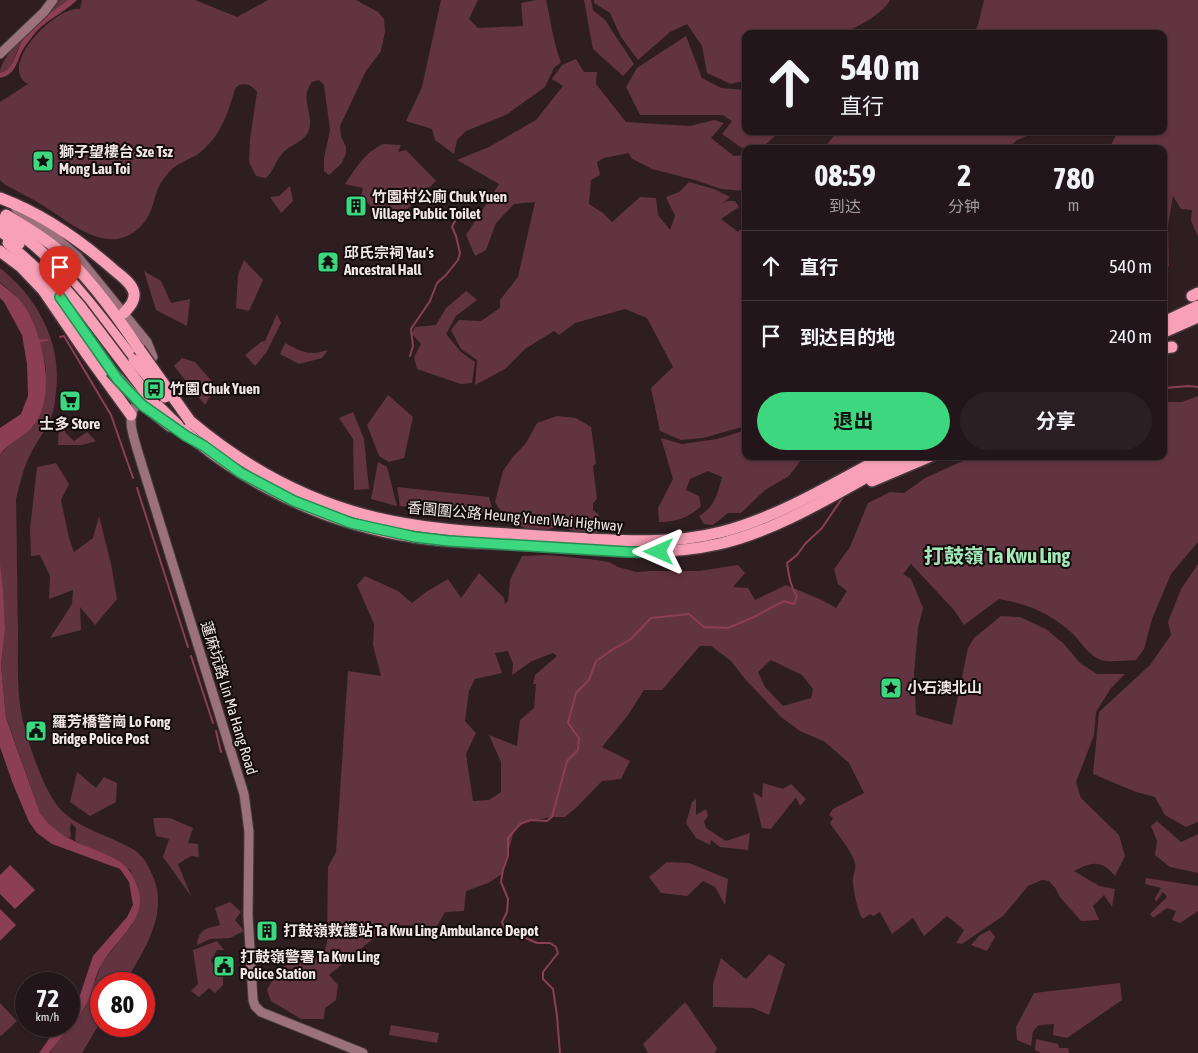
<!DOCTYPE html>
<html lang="zh">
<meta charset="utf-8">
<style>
body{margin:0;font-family:"Asap Condensed","Noto Sans SC",sans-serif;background:#2a1f23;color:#f1f3f6;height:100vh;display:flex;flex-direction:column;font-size:19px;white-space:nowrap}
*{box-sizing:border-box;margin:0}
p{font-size:16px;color:#a29fa2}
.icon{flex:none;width:28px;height:28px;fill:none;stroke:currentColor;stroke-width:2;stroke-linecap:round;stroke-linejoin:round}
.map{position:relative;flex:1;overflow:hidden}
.side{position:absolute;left:742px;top:145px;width:425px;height:315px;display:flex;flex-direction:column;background:#22161a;border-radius:10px;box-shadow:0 1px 4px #0004,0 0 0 1px #3f3539}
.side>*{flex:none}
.guide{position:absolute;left:742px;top:30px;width:425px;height:105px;border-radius:10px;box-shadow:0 1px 4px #0004,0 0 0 1px #3f3539;background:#22161a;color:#f1f3f6;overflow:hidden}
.speed{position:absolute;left:15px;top:972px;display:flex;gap:10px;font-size:25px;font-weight:700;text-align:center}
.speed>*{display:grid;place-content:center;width:65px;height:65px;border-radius:50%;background:#22161a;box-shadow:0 1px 4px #0004,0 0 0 1px #3f3539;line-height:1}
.speed small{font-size:12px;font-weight:400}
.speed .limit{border:8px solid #d22;background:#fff;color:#111}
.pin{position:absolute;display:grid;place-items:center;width:42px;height:42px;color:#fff;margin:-51px -21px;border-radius:50% 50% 50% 0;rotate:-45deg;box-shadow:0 0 5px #0007}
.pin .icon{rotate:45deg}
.me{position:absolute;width:55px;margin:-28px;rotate:270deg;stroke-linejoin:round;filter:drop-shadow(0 0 4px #0008)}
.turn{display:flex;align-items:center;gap:18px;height:105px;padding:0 15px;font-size:22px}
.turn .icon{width:65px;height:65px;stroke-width:2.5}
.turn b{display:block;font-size:35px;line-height:42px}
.eta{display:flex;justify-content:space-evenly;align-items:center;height:85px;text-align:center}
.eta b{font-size:30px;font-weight:700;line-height:35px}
.action{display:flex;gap:10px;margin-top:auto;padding:10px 15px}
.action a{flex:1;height:58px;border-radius:30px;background:#3cd77e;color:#111;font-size:20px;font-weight:700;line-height:58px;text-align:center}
.action a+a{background:#2a1f23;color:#f1f3f6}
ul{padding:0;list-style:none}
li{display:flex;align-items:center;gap:15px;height:70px;padding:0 15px;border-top:1px solid #3f3539}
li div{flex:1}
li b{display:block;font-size:19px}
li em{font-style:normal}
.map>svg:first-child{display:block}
.green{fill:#623340;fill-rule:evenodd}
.water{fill:#8b3e55}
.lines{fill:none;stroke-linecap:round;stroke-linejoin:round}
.stream{stroke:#8b3e55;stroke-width:2}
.secondary-casing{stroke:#46393c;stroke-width:11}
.highway-casing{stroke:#46393c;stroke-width:14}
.secondary{stroke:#9a717c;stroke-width:9}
.highway{stroke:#f8a0b7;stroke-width:11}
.highway-bridge-casing{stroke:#46393c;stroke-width:14;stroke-linecap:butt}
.highway-bridge{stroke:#f8a0b7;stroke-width:11}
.route-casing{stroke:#278c52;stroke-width:12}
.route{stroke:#3cd77e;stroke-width:9}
.labels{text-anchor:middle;stroke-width:4;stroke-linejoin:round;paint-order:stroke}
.poi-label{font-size:15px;font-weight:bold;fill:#f1e5e7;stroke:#120b0c;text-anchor:start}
.street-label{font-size:15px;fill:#f1e5e7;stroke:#120b0c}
.district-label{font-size:20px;font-weight:bold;fill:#a3eab8;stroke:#120b0c}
</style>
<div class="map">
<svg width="1198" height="1053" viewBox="0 0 1198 1053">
<rect width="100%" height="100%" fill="#2e1e22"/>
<g class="green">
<path d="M 60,0 L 68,0 C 52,12 35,23 23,39 C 15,50 16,69 0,73 C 0,53 46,16 60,0 Z"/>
<path d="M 82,0 L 195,0 L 237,17 L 268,0 L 356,0 L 378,12 L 384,19 L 385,32 L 381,51 L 366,71 L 340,126 L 341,136 L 346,147 L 346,154 L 341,164 L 329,175 L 324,171 L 324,158 L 330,130 L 324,85 L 319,80 L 312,82 C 299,99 314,112 309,130 C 306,140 293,144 286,150 C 276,157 275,170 266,178 L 256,176 L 249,162 L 250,139 L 257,92 C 251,85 247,83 239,85 L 235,89 C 228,113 220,138 198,154 C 189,160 177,163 169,172 C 167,175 164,178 162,181 C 152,196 156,212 139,228 C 108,257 71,223 44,206 C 31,198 17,191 4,184 L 0,180 L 0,102 L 28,84 C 26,83 23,81 22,79 C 6,57 58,6 80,9 Z"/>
<path d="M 441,0 L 478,0 L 469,19 L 478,28 L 523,26 L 521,3 L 536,0 L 546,0 C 551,21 553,42 561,62 L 554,68 L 545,87 L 506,115 L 466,131 L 457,140 L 454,154 L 435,140 L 432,129 L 406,121 L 422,87 Z"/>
<path d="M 584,0 L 591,0 L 593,10 L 605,20 L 634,64 L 623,76 L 593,49 Z"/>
<path d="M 594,0 L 890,0 C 884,13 850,33 836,34 C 806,36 776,34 746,34 L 746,80 L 731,84 L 707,73 L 702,46 L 687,24 L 670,32 L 638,60 L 621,37 L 610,13 L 594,3 Z"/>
<path d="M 984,0 L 1198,0 L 1198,236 L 1191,221 L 1192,210 L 1181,209 L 1173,196 L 1168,225 L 1169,266 L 1164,271 L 1164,149 L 1109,149 L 1118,131 L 1164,131 L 1164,34 L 974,34 L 978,25 Z"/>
<path d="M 686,36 L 702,78 L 721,88 L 746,90 L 746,131 L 781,131 L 766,144 L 742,148 L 722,134 L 732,121 L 723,115 L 640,115 L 626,87 L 637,68 Z"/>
<path d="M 576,59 L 584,72 L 597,72 L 596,84 L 626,122 L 690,126 L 714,120 L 724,123 L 711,138 L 734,156 L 746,155 L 746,191 L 721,189 L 695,180 L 652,169 L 631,158 L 629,153 L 604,158 L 597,162 L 600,175 L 591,180 L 589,204 L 603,213 L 612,222 L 640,197 L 656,198 L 658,215 L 670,230 L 675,216 L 666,197 L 679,192 L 689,182 L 714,189 L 730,197 L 722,204 L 727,201 L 735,201 L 739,207 L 721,219 L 738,232 L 746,225 L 746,264 L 743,265 L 746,265 L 746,422 L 742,427 L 703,438 L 681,440 L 660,431 L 651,388 L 673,367 L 647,318 L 625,309 L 575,323 L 559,335 L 554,331 L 525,349 L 505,369 L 475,385 L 477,360 L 461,349 L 451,330 L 459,320 L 481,321 L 500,308 L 500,300 L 518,277 L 535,202 L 514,204 L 496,223 L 486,250 L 475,256 L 466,235 L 499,184 L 457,160 L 489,147 L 536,120 L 563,86 L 552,79 L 562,65 Z"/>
<path d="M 838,131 L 856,131 L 859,133 L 862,131 L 1031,131 L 1027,136 L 1017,140 L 1007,149 L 823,149 Z"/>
<path d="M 383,144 L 401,145 L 398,152 L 406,150 L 436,181 L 404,212 L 397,209 L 383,219 L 361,196 L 363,188 L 345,184 C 356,168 364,153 383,144 Z"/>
<path d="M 290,186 L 293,201 L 281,213 L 270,197 L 279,196 Z"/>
<path d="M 244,260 L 263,280 L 249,311 L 236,308 L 238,275 Z"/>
<path d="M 0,268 C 38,298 62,343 56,392 C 55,398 55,405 53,411 C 49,427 37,440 30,455 C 23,469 20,484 16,499 C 17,543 17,587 18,631 C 18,664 16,698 25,729 C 32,753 45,794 62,811 C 81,829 107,835 129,847 C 140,852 146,861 151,872 C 171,912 144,950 124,984 L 101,984 L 101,1021 L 82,1053 L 50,1053 L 56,1042 L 85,1007 L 102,963 L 132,925 L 138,888 L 130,870 L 121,863 L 75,841 L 76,828 L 71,823 L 70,829 L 71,836 L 69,838 C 57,833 48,824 40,813 L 6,717 L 1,665 L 5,629 L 0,572 L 0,455 L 10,444 L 34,426 L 46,369 L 43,354 L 38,336 L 15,295 L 0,282 Z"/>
<path d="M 144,271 L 161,281 L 171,303 L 190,299 L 187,326 L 156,310 Z"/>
<path d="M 466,291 L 477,300 L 456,316 L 446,334 L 461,352 L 475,362 L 472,383 L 461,384 L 417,369 L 414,357 L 421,344 L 412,334 L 415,327 L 436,325 L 446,308 Z"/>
<path d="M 277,314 L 281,323 L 266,353 L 255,366 L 245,355 L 261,342 L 265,341 Z"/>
<path d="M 285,343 C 302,352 308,356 328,350 L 322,358 L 299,364 L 280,354 Z"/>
<path d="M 182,358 L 195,362 L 216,386 L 205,405 L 174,366 Z"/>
<path d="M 388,395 L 413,417 L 404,458 L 389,462 L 379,456 L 367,425 Z"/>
<path d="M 1198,396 L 1198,542 L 1171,574 L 1152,619 L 1144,649 L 1136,660 C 1126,660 1110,663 1101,660 C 1088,655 1081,642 1072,633 C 1050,613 1028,604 999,599 L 964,625 L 954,610 L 911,564 L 903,574 L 911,579 L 923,608 L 918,628 L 914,673 L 916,715 L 952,725 L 968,648 L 974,638 L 1001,616 L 1020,617 L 1046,629 L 1064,644 L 1080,663 L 1097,674 L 1125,674 L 1111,688 L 1096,712 L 1094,735 L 1076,782 L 1081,798 L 1119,835 L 1125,856 L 1115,876 C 1101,859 1092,862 1074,871 L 1099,886 L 1115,889 L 1112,907 L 1104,895 L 1093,906 L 1099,920 L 1081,921 L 1059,896 L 1056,889 L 1049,881 L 1042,880 L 1028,886 L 1003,916 L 962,944 L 956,943 L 964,930 L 947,916 L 924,936 L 913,918 L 892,934 L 880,912 L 873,916 L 870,914 L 863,919 C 858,914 852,886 853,878 C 854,873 856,869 855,863 C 852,851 837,834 830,823 L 833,818 L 829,815 L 833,809 L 864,793 L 849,763 L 825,742 L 800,731 L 781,717 L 745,679 L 731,661 L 711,646 L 700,646 L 662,690 L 644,690 L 628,715 L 602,747 L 630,761 L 621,779 L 602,781 L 577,807 L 565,817 L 552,817 L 525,822 L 514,831 L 502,874 L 488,883 L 466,891 L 464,911 L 445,912 L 437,926 L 398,925 L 374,938 L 329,975 L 338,985 L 336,1000 L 325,1008 L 324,1019 L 301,1019 L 271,1001 L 267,990 L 279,968 L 313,955 L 320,962 L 327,943 L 328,867 L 336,852 L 348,671 L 381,676 L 373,645 L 374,624 L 357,585 L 365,576 L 398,591 L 412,603 L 426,592 L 448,579 L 461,598 L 479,573 L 504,598 L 505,604 L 508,601 L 510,580 L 522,556 L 549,555 L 597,560 L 609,562 L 618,567 L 636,572 L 651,571 L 699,571 L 738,565 L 745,573 L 733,587 L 748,588 L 755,600 L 786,585 L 824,601 L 836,608 L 847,591 L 838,584 L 834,569 L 850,547 L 868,503 L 890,492 L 904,493 L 925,478 L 974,456 L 1164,456 L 1164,402 L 1182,402 ZM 508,651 L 513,664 L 512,675 L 532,661 L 553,653 L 557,656 L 535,675 L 533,684 L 536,684 L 534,708 L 520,720 L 517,746 L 489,735 L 501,762 L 501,792 L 489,800 L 473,801 L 466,754 L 476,733 L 465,721 L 469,691 L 475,679 L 502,673 L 495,653 ZM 771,660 L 802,675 L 813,689 L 811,698 L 783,706 L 765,687 L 758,672 Z"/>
<path d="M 353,412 L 364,439 L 369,489 L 354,490 L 353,439 L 339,418 Z"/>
<path d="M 557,416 L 576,418 L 591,427 L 596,463 L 593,466 L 597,499 L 593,503 L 593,510 L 599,515 L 594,528 L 601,535 C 592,532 583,533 574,531 C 570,530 566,528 563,527 C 556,526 550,530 543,530 C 521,530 506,521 495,502 L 503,471 L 512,458 L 526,443 L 537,423 Z"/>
<path d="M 65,422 L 65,432 L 74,441 L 87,432 L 96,441 L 82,445 L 58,445 L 59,427 Z"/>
<path d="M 746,430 L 746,456 L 804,456 L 789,476 L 765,490 L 741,513 L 728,513 L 713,525 L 704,524 L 699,516 C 714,508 718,493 722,477 L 708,471 L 690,479 L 686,490 L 699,496 L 701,506 C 689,518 676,522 659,522 L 658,508 L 673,479 L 661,438 L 682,444 L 717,439 Z"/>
<path d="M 378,462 L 387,467 L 397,506 L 371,499 Z"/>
<path d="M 56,463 L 69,484 L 61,500 L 69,538 L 74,552 L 93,538 L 99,516 L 111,564 L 117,599 L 95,625 L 80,607 L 81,630 L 50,638 L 72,604 L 73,590 L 49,599 L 50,576 L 40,555 L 31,556 L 30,529 L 37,467 Z"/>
<path d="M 397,487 L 489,497 L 495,517 L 400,506 Z"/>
<path d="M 1198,564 L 1198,822 L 1186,827 L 1165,815 L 1155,797 L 1136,792 L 1093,774 L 1099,712 L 1150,665 L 1171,635 L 1168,622 L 1181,589 Z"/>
<path d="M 77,772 L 96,788 L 104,777 L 117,783 L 116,802 L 90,816 L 70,802 Z"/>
<path d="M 763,783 L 783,789 L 791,784 L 806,799 L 800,806 L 796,797 L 771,829 L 762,828 L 753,792 L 762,798 Z"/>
<path d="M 696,799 L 696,815 L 706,809 L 708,816 L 704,821 L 706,828 L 726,841 L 750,833 L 748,850 L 720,847 L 711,840 L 710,845 L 696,838 L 686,823 L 692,802 Z"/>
<path d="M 153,818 L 170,818 L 193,828 L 188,843 L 198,844 L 199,857 L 191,856 L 178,864 L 191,896 L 163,857 L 169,839 L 156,836 Z"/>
<path d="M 1157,821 L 1181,842 L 1198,834 L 1198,873 L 1170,867 L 1155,855 L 1157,841 L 1151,826 Z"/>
<path d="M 667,862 L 689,863 L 728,879 L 725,905 L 715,887 L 703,881 L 687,896 L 661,893 L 649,877 Z"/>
<path d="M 1146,878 L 1198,886 L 1198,911 L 1180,923 L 1172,920 L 1176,911 L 1167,908 L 1153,918 L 1150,914 L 1167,897 L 1163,892 L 1156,902 L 1155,898 L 1161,888 L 1145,884 Z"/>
<path d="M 230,902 L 241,912 L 235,920 L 244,931 L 230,938 L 210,939 L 197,945 C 199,928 206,929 220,925 L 215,908 Z"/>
<path d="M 990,930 L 995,937 L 987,951 L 971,945 L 980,935 Z"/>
<path d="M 217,941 L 224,950 L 217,950 L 211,960 L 215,969 L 214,973 L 223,974 L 223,985 L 215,993 L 209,988 L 199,997 L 191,991 L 198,984 L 193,950 Z"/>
<path d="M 769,954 L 785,964 L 769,1015 L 753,1008 L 713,1007 L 713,984 L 721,958 L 746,979 Z"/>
<path d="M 1120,983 L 1122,1000 L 1067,1038 L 1053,1035 L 1054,1024 L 1039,1025 L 1033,1031 L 1031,1046 L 1017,1040 L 1016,1027 L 1034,993 Z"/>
<path d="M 685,1002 L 717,1048 L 715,1053 L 648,1053 L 643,1044 Z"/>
<path d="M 0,1003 L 17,1021 L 1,1036 L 0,1035 Z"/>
<path d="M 391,1025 L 439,1033 L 437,1043 L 389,1035 Z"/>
<path d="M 1036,1039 L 1058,1044 L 1059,1048 L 1068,1048 L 1069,1053 L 1041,1053 L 1035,1050 Z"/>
</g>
<g class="water">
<path d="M 68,0 L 77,0 C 63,14 44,20 32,37 C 28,42 24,47 21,53 C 16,65 14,75 0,78 L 0,73 C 15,69 16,51 23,39 C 35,22 52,12 68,0 Z"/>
<path d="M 0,283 C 8,290 19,297 25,307 C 43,335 57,396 34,425 C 25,437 8,442 0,455 L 0,428 L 21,414 L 28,396 L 27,364 L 22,335 L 4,302 L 0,298 Z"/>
<path d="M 0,564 L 3,591 L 5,629 L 1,665 L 6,718 L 40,813 C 62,844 91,844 120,862 C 129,868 132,874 136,883 C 151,917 119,936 103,962 C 94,975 93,994 84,1008 C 74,1024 60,1037 49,1053 L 39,1053 L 58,1026 L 69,1026 L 69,1014 L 77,1004 L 93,956 L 127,917 L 133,905 L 129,882 L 120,869 L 52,844 L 37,833 L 29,822 L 13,784 L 0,747 Z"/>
<path d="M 10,865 L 35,890 L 15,909 L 0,894 L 0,875 Z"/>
<path d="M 0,909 L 16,925 L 0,941 Z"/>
</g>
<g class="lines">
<g class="stream">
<path d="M 60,337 L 64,336 L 111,415 L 133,478"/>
<path d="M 37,341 L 47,340"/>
<path d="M 410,356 L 413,346 L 411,329 L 430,301 L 437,283 L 446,275 L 458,260 L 460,253 L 456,236 L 452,227 L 456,219"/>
<path d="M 1164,388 L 1189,386 L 1198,387"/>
<path d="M 935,456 L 941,458 L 944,456"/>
<path d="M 137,488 L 188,647"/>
<path d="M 191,656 L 213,723"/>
<path d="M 216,731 L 221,752"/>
<path d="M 560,1053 L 557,1016 L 553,989 L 543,979 L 543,972 L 558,953 L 556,947 L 550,943 L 537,943 L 505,929 L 502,922 L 507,912 L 508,899 L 501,882 L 503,870 L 508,856 L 508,838 L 520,824 L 531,820 L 547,821 L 552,817 L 567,761 L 578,750 L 579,738 L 568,723 L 576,693 L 589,680 L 596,661 L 612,650 L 631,639 L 651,618 L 689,614 L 704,627 L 728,628 L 754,617 L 784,601 L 794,604 L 797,596 C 790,586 789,576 787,563 L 797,555 L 805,544 L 822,528 L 845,494"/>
</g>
<g class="secondary-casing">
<g id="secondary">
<path d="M 0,54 L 44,12 L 53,0"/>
<path d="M 16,209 L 47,230 L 78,257 L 147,342 L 153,357"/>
<path d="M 135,406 C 127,420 133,434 137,449 L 244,794 L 249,832 L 248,915 L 253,1000 L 255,1006 L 261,1012 L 363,1053"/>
</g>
</g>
<g class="highway-casing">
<g id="highway">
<path d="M 0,198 C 43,214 80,240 114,270 C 121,276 132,283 134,293 C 135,302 129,307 124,313"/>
<path d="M 6,215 C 24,226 42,236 58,250 C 88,275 117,316 139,349"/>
<path d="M 0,220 C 56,255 94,308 134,360"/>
<path d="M 0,231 L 19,244"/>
<path d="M 8,243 L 39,271 L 54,288 L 111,371"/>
<path d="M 0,251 L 21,267 L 43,290 L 86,353 L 131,415"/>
<path d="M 1192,296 L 1198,293"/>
<path d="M 1164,322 L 1198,306"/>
<path d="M 1164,332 L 1198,317"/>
<path d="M 1164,348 L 1172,347"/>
<path d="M 146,393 C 215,470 312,522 414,537 C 459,544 505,543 550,546 C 607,550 663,557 719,544 C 784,529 846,487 905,456"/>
<path d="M 139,401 L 170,426"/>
<path d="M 190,421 C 248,470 316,506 391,521 C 445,532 501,533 556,537 C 611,540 666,546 721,532 C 779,517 832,484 885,456"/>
<path d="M 872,481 L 931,456"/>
</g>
</g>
<use href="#secondary" class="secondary"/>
<use href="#highway" class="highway"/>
<g class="highway-bridge-casing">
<g id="highway-bridge">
<path d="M 47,268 L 80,306 L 146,393"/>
<path d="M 139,349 L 190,421"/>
<path d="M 134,360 L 165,397"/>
<path d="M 111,371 L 139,401"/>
</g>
</g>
<use href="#highway-bridge" class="highway-bridge"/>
</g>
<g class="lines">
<g class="route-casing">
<path id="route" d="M 60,297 L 118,380 L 142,405 L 186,436 L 204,446 L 241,473 L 294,501 L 351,523 L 415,537 L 449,541 L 628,552 L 659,552"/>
</g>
<use href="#route" class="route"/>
</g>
<defs>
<g id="sight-square" transform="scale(1.125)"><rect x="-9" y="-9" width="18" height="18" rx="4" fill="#3cd77e" stroke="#120b0c"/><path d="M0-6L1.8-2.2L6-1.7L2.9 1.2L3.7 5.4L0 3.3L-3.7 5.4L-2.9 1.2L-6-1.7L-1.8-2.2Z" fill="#111"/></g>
<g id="building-square" transform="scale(1.125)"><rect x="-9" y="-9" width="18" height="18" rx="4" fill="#3cd77e" stroke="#120b0c"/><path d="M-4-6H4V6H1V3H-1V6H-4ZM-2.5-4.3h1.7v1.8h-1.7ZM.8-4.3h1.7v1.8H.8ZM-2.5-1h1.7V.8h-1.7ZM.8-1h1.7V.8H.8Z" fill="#111"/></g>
<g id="temple-square" transform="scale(1.125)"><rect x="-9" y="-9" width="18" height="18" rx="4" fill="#3cd77e" stroke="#120b0c"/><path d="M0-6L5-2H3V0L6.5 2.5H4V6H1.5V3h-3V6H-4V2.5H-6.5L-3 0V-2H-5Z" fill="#111"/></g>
<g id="bus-square" transform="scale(1.125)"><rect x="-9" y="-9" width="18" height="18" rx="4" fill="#3cd77e" stroke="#120b0c"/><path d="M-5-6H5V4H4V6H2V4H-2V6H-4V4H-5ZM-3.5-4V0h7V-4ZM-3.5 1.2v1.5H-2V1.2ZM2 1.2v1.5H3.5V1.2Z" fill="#111"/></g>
<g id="supermarket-square" transform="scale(1.125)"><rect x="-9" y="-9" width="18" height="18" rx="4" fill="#3cd77e" stroke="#120b0c"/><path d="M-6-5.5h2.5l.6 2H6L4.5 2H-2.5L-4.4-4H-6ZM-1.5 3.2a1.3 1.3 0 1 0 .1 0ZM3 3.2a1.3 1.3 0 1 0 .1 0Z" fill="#111"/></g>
<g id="civic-square" transform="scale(1.125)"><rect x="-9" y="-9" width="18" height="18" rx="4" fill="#3cd77e" stroke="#120b0c"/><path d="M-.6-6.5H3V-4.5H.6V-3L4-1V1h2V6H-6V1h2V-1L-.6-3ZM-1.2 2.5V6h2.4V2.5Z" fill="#111"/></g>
</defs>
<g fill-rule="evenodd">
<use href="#sight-square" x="43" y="161"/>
<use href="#building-square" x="356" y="206"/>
<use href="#temple-square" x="328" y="262"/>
<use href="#bus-square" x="154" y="389"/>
<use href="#supermarket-square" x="70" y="401"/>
<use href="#sight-square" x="891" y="688"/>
<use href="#civic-square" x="36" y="731"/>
<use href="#building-square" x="267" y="931"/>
<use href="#civic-square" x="224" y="966"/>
</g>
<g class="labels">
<g class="poi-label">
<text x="59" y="157">獅子望樓台 Sze Tsz<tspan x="59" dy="17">Mong Lau Toi</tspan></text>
<text x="372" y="202">竹園村公廁 Chuk Yuen<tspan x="372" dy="17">Village Public Toilet</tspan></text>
<text x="344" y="258">邱氏宗祠 Yau's<tspan x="344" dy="17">Ancestral Hall</tspan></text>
<text x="170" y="394">竹園 Chuk Yuen</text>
<text x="70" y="429" text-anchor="middle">士多 Store</text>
<text x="907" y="693">小石澳北山</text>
<text x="52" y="727">羅芳橋警崗 Lo Fong<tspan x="52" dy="17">Bridge Police Post</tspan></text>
<text x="283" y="936">打鼓嶺救護站 Ta Kwu Ling Ambulance Depot</text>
<text x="240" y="962">打鼓嶺警署 Ta Kwu Ling<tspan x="240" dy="17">Police Station</tspan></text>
</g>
<g class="street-label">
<text transform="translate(515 517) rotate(5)" y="5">香園圍公路 Heung Yuen Wai Highway</text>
<text transform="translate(229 698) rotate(73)" y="5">蓮麻坑路 Lin Ma Hang Road</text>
</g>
<g class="district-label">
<text x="997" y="563">打鼓嶺 Ta Kwu Ling</text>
</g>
</g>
</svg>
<div class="speed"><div>72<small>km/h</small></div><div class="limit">80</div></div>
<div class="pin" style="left:60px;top:297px;background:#d93025"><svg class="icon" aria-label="arrive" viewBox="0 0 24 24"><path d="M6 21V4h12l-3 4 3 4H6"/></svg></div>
<svg class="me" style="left:659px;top:552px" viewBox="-20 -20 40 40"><path d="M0-17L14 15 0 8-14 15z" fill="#3cd77e" stroke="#fff" stroke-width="4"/></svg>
<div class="guide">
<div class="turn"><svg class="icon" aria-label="ahead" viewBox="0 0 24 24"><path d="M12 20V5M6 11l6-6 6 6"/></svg><div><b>540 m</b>直行</div></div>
</div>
<section class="side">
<div class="eta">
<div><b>08:59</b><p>到达</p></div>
<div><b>2</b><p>分钟</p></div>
<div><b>780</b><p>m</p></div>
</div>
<ul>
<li><svg class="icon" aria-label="ahead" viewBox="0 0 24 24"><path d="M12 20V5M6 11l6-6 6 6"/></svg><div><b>直行</b></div><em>540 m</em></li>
<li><svg class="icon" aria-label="arrive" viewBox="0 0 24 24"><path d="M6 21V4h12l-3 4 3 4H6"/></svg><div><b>到达目的地</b></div><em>240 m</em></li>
</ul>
<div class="action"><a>退出</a><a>分享</a></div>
</section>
</div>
